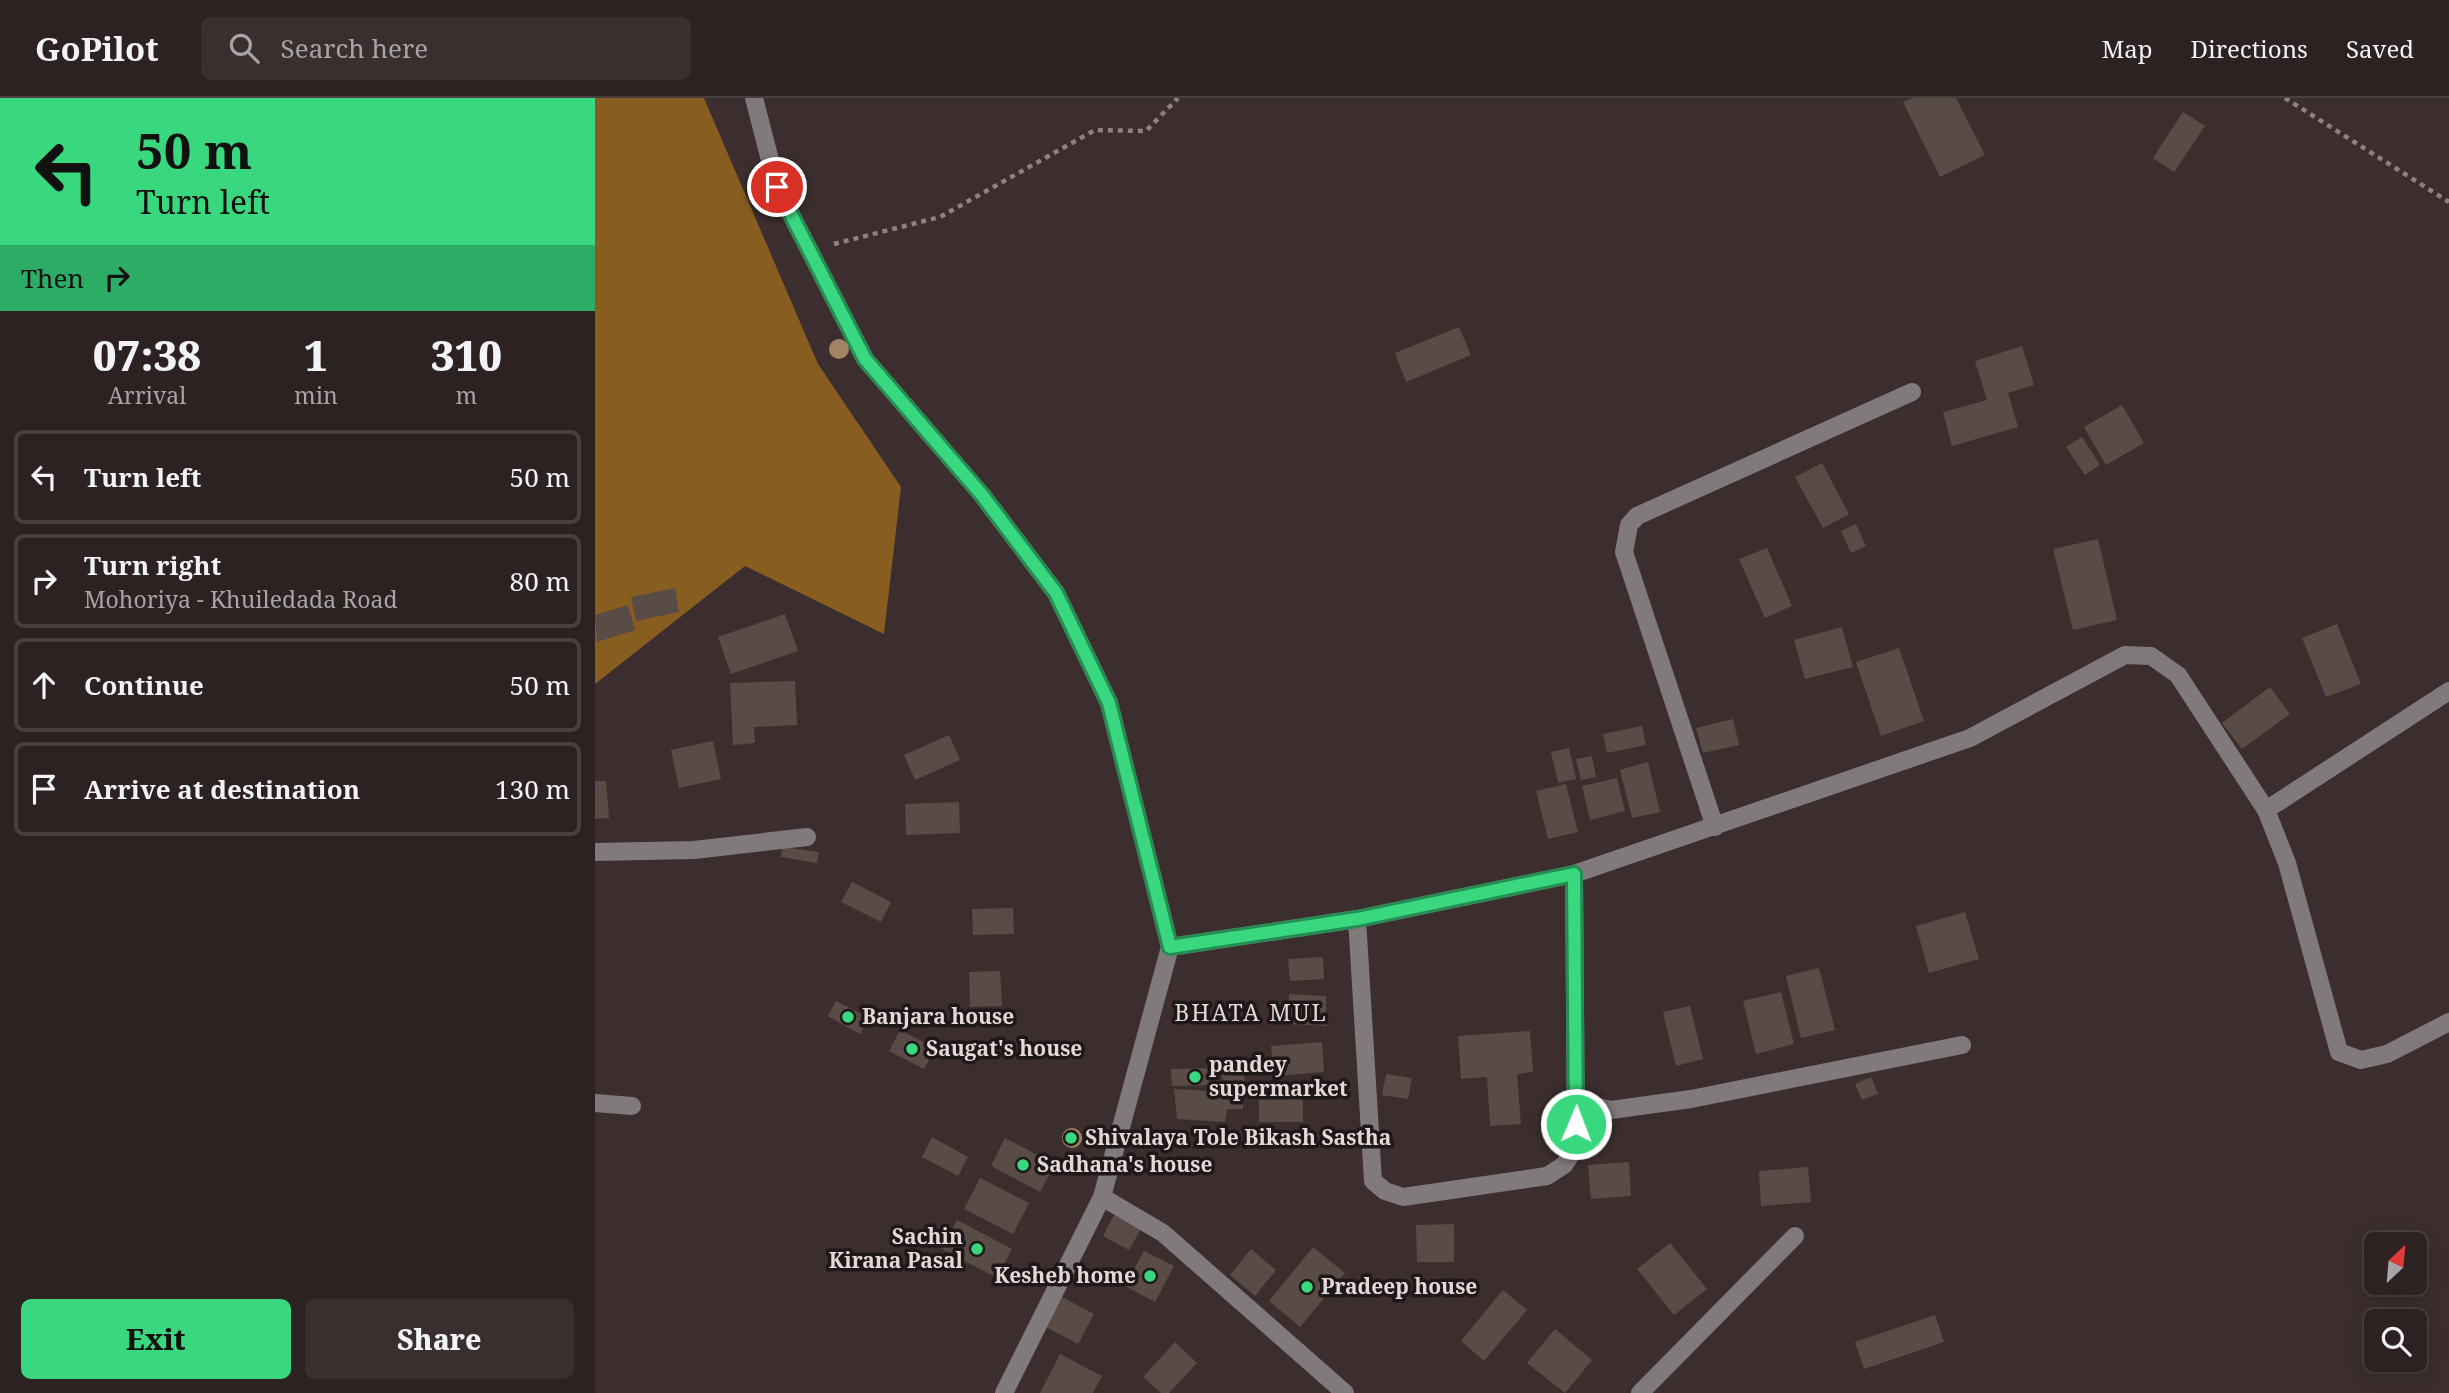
<!DOCTYPE html>
<style>
body{margin:0;font-family:"Noto Serif",serif;background:#392f2f;color:#f1f3f6;height:100vh;display:flex;flex-direction:column;font-size:26px;white-space:nowrap}
*{box-sizing:border-box;margin:0}
p{font-size:23px;color:#a7a4a5}
.icon{flex:none;width:38px;height:38px;fill:none;stroke:currentColor;stroke-width:2;stroke-linecap:round;stroke-linejoin:round}
.map{position:relative;flex:1;overflow:hidden}
.panel{display:flex;flex-direction:column;background:#2d2222;width:595px}
.panel>*{flex:none}
.guide{background:#39d87f;color:#111;overflow:hidden}
.needle{width:46px;rotate:26deg}
.tools{position:absolute;left:1769px;top:1134px;display:grid;gap:14px}
.tools a{display:grid;place-items:center;width:63px;height:63px;border-radius:10px;background:#2d2222;box-shadow:0 4px 18px #0003,0 0 0 2px #483f40;font-size:35px}
.pin{position:absolute;display:grid;place-items:center;width:60px;height:60px;color:#fff;margin:-30px;border:4px solid #fff;border-radius:50%;box-shadow:0 2px 7px #0007}
.me{position:absolute;width:77px;margin:-38px;rotate:1deg;stroke-linejoin:round;filter:drop-shadow(0 0 5px #0008)}
.turn{display:flex;align-items:center;gap:24px;height:147px;padding:0 21px;font-size:32px}
.turn .icon{width:91px;height:91px;stroke-width:2.5}
.turn b{display:block;font-size:49px;line-height:60px}
.then{display:flex;align-items:center;height:66px;padding:0 21px;background:#0003;gap:14px;font-size:26px}
.eta{display:flex;justify-content:space-evenly;align-items:center;height:119px;text-align:center}
.eta b{font-size:42px;font-weight:800;line-height:49px}
.action{display:flex;gap:14px;margin-top:auto;padding:14px 21px}
.action a{flex:1;height:80px;border-radius:10px;background:#39d87f;color:#111;font-size:28px;font-weight:800;line-height:80px;text-align:center}
.action a+a{background:#392f2f;color:#f1f3f6}
ul{padding:0;list-style:none}
li{display:flex;align-items:center;gap:21px;height:94px;margin:0 14px 10px;padding:0 7px;border:4px solid #483f40;border-radius:10px}
li div{flex:1}
li b{display:block;font-size:26px}
li em{font-style:normal}
header{display:flex;align-items:center;gap:42px;box-sizing:border-box;height:98px;padding:0 35px;background:#2d2222;border-bottom:2px solid #483f40}
header strong{font-size:33px}
nav{display:flex;gap:38px;margin-inline-start:auto;font-size:24px}
.search{width:490px;height:63px;background:#392f2f;display:flex;align-items:center;gap:18px;box-sizing:border-box;padding:0 24px;border-radius:10px;color:#a7a4a5;font-size:26px}
main{display:flex;flex:1;min-height:0}
.map>svg:first-child{display:block}
.forest{fill:#875d20}
.building{fill:#594c46}
.lines{fill:none;stroke-linecap:round;stroke-linejoin:round}
.path{stroke:#8d8281;stroke-width:4.5;stroke-dasharray:5 5;stroke-linecap:butt}
.minor{stroke:#807a7c;stroke-width:18}
.tree{fill:#a28364}
.route-casing{stroke:#258c53;stroke-width:18}
.route{stroke:#39d87f;stroke-width:12}
.poi-dot{fill:#39d87f;stroke:#1f1818;stroke-width:2.5}
.labels{text-anchor:middle;stroke-width:7;stroke-linejoin:round;paint-order:stroke}
.poi-label{font-size:21px;font-weight:bold;fill:#e2d9d8;stroke:#1f1818;text-anchor:start}
.neighbourhood-label{font-size:23px;letter-spacing:2px;fill:#e2d9d8;stroke:#1f1818}
</style>
<header>
<strong>GoPilot</strong>
<div class="search"><svg class="icon" aria-label="search" viewBox="0 0 24 24"><circle cx="10" cy="10" r="6"/><path d="M15 15l6 6"/></svg>Search here</div>
<nav><a>Map</a><a>Directions</a><a>Saved</a></nav>
</header>
<main>
<section class="panel">
<div class="guide">
<div class="turn"><svg class="icon" aria-label="left" viewBox="0 0 24 24"><path d="M17 20v-9H6M10 6l-5 5 5 5"/></svg><div><b>50 m</b>Turn left</div></div>
<div class="then">Then<svg class="icon" aria-label="right" viewBox="0 0 24 24"><path d="M7 20v-9h11M14 6l5 5-5 5"/></svg></div>
</div>
<div class="eta">
<div><b>07:38</b><p>Arrival</p></div>
<div><b>1</b><p>min</p></div>
<div><b>310</b><p>m</p></div>
</div>
<ul>
<li><svg class="icon" aria-label="left" viewBox="0 0 24 24"><path d="M17 20v-9H6M10 6l-5 5 5 5"/></svg><div><b>Turn left</b></div><em>50 m</em></li>
<li><svg class="icon" aria-label="right" viewBox="0 0 24 24"><path d="M7 20v-9h11M14 6l5 5-5 5"/></svg><div><b>Turn right</b><p>Mohoriya - Khuiledada Road</p></div><em>80 m</em></li>
<li><svg class="icon" aria-label="ahead" viewBox="0 0 24 24"><path d="M12 20V5M6 11l6-6 6 6"/></svg><div><b>Continue</b></div><em>50 m</em></li>
<li><svg class="icon" aria-label="arrive" viewBox="0 0 24 24"><path d="M6 21V4h12l-3 4 3 4H6"/></svg><div><b>Arrive at destination</b></div><em>130 m</em></li>
</ul>
<div class="action"><a>Exit</a><a>Share</a></div>
</section>
<div class="map">
<svg width="1854" height="1295" viewBox="0 0 1854 1295">
<rect width="100%" height="100%" fill="#3c2e2e"/>
<path class="forest" d="M 0,0 L 109,0 L 223,266 L 306,389 L 289,536 L 150,468 L 0,586 Z"/>
<g class="building">
<path d="M 1317,0 L 1361,0 L 1390,57 L 1345,79 L 1308,4 Z"/>
<path d="M 1588,14 L 1610,28 L 1579,74 L 1558,60 Z"/>
<path d="M 864,229 L 876,257 L 811,284 L 800,255 Z"/>
<path d="M 1427,248 L 1439,287 L 1413,295 L 1423,329 L 1357,348 L 1348,314 L 1392,302 L 1380,263 Z"/>
<path d="M 1527,307 L 1549,345 L 1511,367 L 1489,329 Z"/>
<path d="M 1487,339 L 1505,367 L 1490,377 L 1471,349 Z"/>
<path d="M 1227,365 L 1254,416 L 1228,430 L 1200,379 Z"/>
<path d="M 1261,426 L 1271,448 L 1256,455 L 1246,433 Z"/>
<path d="M 1503,441 L 1522,522 L 1478,532 L 1458,451 Z"/>
<path d="M 1172,450 L 1197,508 L 1170,520 L 1144,461 Z"/>
<path d="M 80,490 L 84,514 L 41,523 L 36,499 Z"/>
<path d="M 33,507 L 40,532 L 2,544 L 0,517 Z"/>
<path d="M 190,516 L 203,553 L 136,576 L 123,539 Z"/>
<path d="M 1742,526 L 1766,586 L 1731,599 L 1707,540 Z"/>
<path d="M 1247,529 L 1258,569 L 1210,581 L 1199,542 Z"/>
<path d="M 1304,550 L 1329,623 L 1286,638 L 1261,564 Z"/>
<path d="M 200,583 L 202,627 L 159,629 L 160,645 L 138,647 L 135,585 Z"/>
<path d="M 1675,589 L 1695,616 L 1647,651 L 1627,625 Z"/>
<path d="M 1138,621 L 1144,647 L 1108,655 L 1101,630 Z"/>
<path d="M 1047,628 L 1051,647 L 1012,655 L 1008,636 Z"/>
<path d="M 354,637 L 365,662 L 320,682 L 309,657 Z"/>
<path d="M 118,643 L 126,681 L 84,690 L 76,652 Z"/>
<path d="M 974,650 L 981,681 L 963,685 L 956,654 Z"/>
<path d="M 997,658 L 1001,679 L 986,682 L 981,661 Z"/>
<path d="M 1053,664 L 1065,714 L 1037,720 L 1025,672 Z"/>
<path d="M 1022,680 L 1030,713 L 995,722 L 987,688 Z"/>
<path d="M 0,683 L 11,683 L 14,720 L 0,721 Z"/>
<path d="M 971,686 L 983,734 L 953,741 L 941,693 Z"/>
<path d="M 364,704 L 365,735 L 311,737 L 310,706 Z"/>
<path d="M 187,749 L 224,754 L 222,765 L 186,759 Z"/>
<path d="M 257,784 L 296,804 L 286,824 L 246,804 Z"/>
<path d="M 418,810 L 419,836 L 378,837 L 377,811 Z"/>
<path d="M 1370,814 L 1384,861 L 1334,875 L 1321,828 Z"/>
<path d="M 728,859 L 729,881 L 695,883 L 693,861 Z"/>
<path d="M 1224,870 L 1240,932 L 1206,940 L 1191,878 Z"/>
<path d="M 405,873 L 407,908 L 375,909 L 374,874 Z"/>
<path d="M 1186,894 L 1199,946 L 1161,956 L 1148,903 Z"/>
<path d="M 694,896 L 731,898 L 731,928 L 693,926 Z"/>
<path d="M 241,903 L 274,920 L 265,936 L 233,918 Z"/>
<path d="M 1095,908 L 1108,961 L 1081,968 L 1068,914 Z"/>
<path d="M 305,932 L 340,950 L 329,971 L 294,953 Z"/>
<path d="M 935,933 L 938,974 L 922,976 L 926,1026 L 895,1028 L 892,979 L 866,981 L 863,938 Z"/>
<path d="M 727,944 L 729,974 L 679,978 L 676,948 Z"/>
<path d="M 623,970 L 624,987 L 577,988 L 576,971 Z"/>
<path d="M 649,974 L 650,986 L 628,988 L 627,976 Z"/>
<path d="M 791,976 L 817,980 L 813,1001 L 787,997 Z"/>
<path d="M 1276,979 L 1283,996 L 1267,1002 L 1260,986 Z"/>
<path d="M 579,991 L 648,995 L 648,1011 L 632,1011 L 630,1024 L 582,1021 Z"/>
<rect x="664" y="998" width="44" height="26"/>
<path d="M 1000,1021 L 1002,1046 L 988,1047 L 986,1022 Z"/>
<path d="M 337,1039 L 373,1059 L 363,1078 L 327,1059 Z"/>
<path d="M 410,1040 L 460,1066 L 445,1094 L 396,1068 Z"/>
<path d="M 1034,1064 L 1036,1098 L 996,1101 L 993,1067 Z"/>
<path d="M 1213,1069 L 1216,1104 L 1166,1108 L 1164,1073 Z"/>
<path d="M 385,1080 L 434,1105 L 418,1136 L 369,1111 Z"/>
<path d="M 519,1117 L 546,1131 L 534,1152 L 508,1138 Z"/>
<path d="M 362,1122 L 417,1151 L 402,1180 L 347,1151 Z"/>
<path d="M 859,1126 L 859,1164 L 822,1164 L 821,1127 Z"/>
<path d="M 1075,1145 L 1112,1191 L 1079,1217 L 1042,1171 Z"/>
<path d="M 718,1149 L 750,1175 L 705,1229 L 674,1203 Z"/>
<path d="M 656,1151 L 681,1172 L 660,1198 L 635,1177 Z"/>
<path d="M 549,1153 L 579,1168 L 560,1204 L 530,1188 Z"/>
<path d="M 908,1192 L 932,1212 L 889,1263 L 866,1243 Z"/>
<path d="M 465,1198 L 499,1216 L 483,1246 L 449,1228 Z"/>
<path d="M 1340,1217 L 1349,1244 L 1269,1271 L 1260,1244 Z"/>
<path d="M 960,1231 L 997,1262 L 970,1295 L 932,1265 Z"/>
<path d="M 580,1244 L 602,1265 L 574,1295 L 566,1295 L 548,1279 Z"/>
<path d="M 465,1256 L 507,1278 L 498,1295 L 445,1295 Z"/>
</g>
<g class="lines">
<g class="path">
<path d="M 1690,0 L 1854,104"/>
<path d="M 239,146 L 345,119 L 500,32 L 551,33 L 583,0"/>
</g>
<g class="minor">
<path d="M 159,0 L 182,89 L 270,261 L 387,397 L 461,495 L 514,605 L 575,849 L 507,1099 L 409,1295"/>
<path d="M 1671,712 L 1854,593"/>
<path d="M 1120,729 L 1029,454 L 1034,427 L 1042,418 L 1317,294"/>
<path d="M 0,754 L 99,752 L 212,739"/>
<path d="M 762,821 L 778,1083 L 790,1093 L 808,1099 L 952,1078 L 969,1067 L 981,1049 L 979,776"/>
<path d="M 575,849 L 762,821 L 979,776 L 1375,640 L 1530,557 L 1556,558 L 1583,577 L 1671,712 L 1692,765 L 1744,954 L 1766,962 L 1792,956 L 1854,924"/>
<path d="M 982,1004 L 1016,1012 L 1096,1001 L 1367,947"/>
<path d="M 0,1005 L 37,1008"/>
<path d="M 507,1099 L 568,1135 L 750,1295"/>
<path d="M 1045,1295 L 1200,1138"/>
</g>
</g>
<g class="tree">
<circle cx="244" cy="251" r="10"/>
<circle cx="477" cy="1040" r="10"/>
</g>
<g class="lines">
<g class="route-casing">
<path id="route" d="M 182,89 L 270,261 L 387,397 L 461,495 L 514,605 L 575,849 L 762,821 L 979,776 L 981,1026"/>
</g>
<use href="#route" class="route"/>
</g>
<g class="poi-dot">
<circle cx="253" cy="919" r="7"/>
<circle cx="317" cy="951" r="7"/>
<circle cx="600" cy="979" r="7"/>
<circle cx="476" cy="1040" r="7"/>
<circle cx="428" cy="1067" r="7"/>
<circle cx="382" cy="1151" r="7"/>
<circle cx="555" cy="1178" r="7"/>
<circle cx="712" cy="1189" r="7"/>
</g>
<g class="labels">
<g class="poi-label">
<text x="267" y="926">Banjara house</text>
<text x="331" y="958">Saugat's house</text>
<text x="614" y="974">pandey<tspan x="614" dy="24">supermarket</tspan></text>
<text x="490" y="1047">Shivalaya Tole Bikash Sastha</text>
<text x="442" y="1074">Sadhana's house</text>
<text x="368" y="1146" text-anchor="end">Sachin<tspan x="368" dy="24">Kirana Pasal</tspan></text>
<text x="541" y="1185" text-anchor="end">Kesheb home</text>
<text x="726" y="1196">Pradeep house</text>
</g>
<g class="neighbourhood-label">
<text x="656" y="923">BHATA MUL</text>
</g>
</g>
</svg>
<div class="tools">
<a><svg class="needle" viewBox="-14 -14 28 28"><path d="M0-13l5 13h-10z" fill="#e53935"/><path d="M0 13l5-13h-10z" fill="#a7a4a5"/></svg></a>
<a><svg class="icon" aria-label="search" viewBox="0 0 24 24"><circle cx="10" cy="10" r="6"/><path d="M15 15l6 6"/></svg></a>
</div>
<div class="pin" style="left:182px;top:89px;background:#d93025"><svg class="icon" aria-label="arrive" viewBox="0 0 24 24"><path d="M6 21V4h12l-3 4 3 4H6"/></svg></div>
<svg class="me" style="left:981px;top:1026px" viewBox="-20 -20 40 40"><circle r="17" fill="#39d87f" stroke="#fff" stroke-width="3"/><path d="M0-11L8 9 0 5-8 9z" fill="#fff"/></svg>
</div>
</main>
